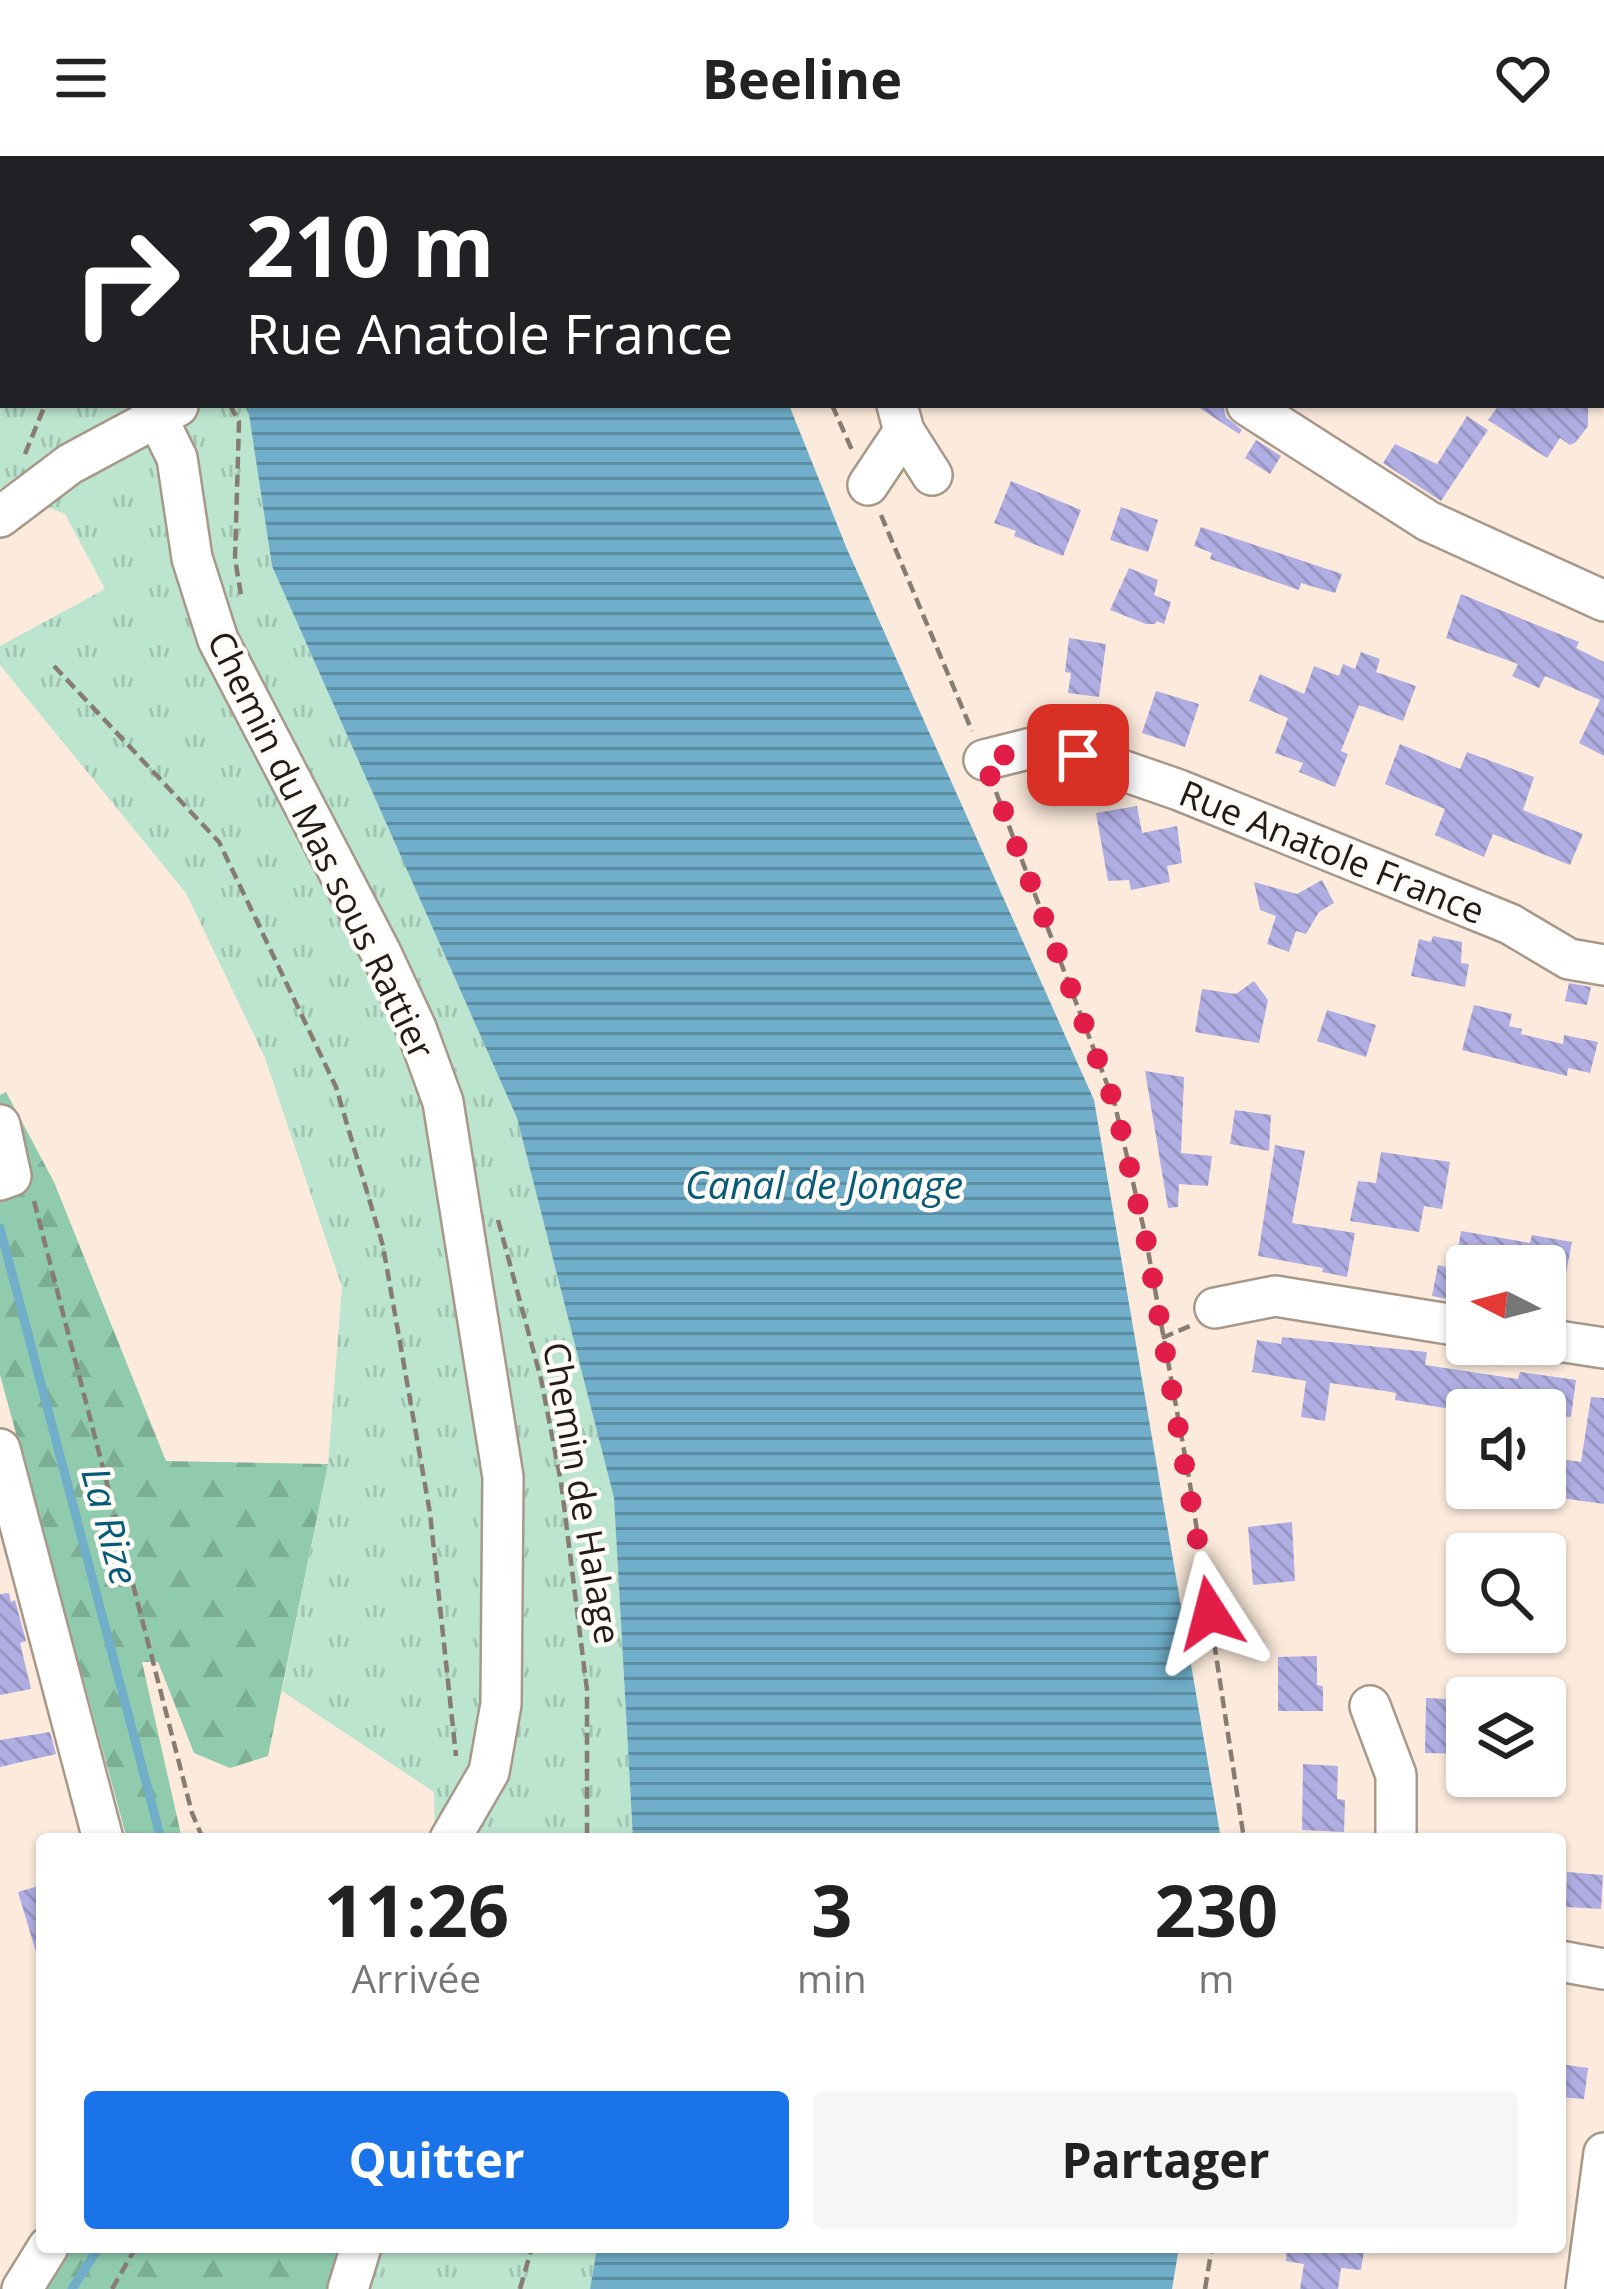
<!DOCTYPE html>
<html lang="fr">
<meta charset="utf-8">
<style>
body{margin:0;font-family:"Open Sans",sans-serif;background:#f6f6f6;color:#222;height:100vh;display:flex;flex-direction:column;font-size:45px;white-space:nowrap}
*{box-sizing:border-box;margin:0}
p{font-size:39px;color:#767676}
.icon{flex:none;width:66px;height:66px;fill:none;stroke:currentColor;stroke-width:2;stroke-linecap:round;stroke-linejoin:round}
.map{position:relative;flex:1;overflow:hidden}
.drawer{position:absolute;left:36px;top:1677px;width:1530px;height:420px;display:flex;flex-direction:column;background:#fff;border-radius:12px;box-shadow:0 3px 9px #0004}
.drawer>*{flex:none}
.hud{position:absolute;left:0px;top:0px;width:1605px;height:252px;box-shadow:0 3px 9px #0004;background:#202124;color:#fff;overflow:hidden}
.needle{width:78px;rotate:276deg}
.tools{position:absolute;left:1446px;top:1089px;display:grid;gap:24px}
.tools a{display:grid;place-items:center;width:120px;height:120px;border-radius:12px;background:#fff;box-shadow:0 3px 9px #0004;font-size:60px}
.pin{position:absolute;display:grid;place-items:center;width:102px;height:102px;color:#fff;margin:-51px;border-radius:24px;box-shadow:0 6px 18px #0006}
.me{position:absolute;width:132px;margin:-66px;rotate:351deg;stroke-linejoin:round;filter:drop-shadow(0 0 9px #0008)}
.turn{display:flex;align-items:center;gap:42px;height:252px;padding:0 48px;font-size:54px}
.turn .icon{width:156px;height:156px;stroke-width:2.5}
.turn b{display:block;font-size:84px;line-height:102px}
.eta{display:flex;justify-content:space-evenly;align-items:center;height:204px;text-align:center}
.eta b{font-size:72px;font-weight:700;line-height:84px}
.cta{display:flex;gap:24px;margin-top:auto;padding:24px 48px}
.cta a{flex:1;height:138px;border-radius:12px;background:#1a73e8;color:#fff;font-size:48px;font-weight:700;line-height:138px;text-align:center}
.cta a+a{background:#f6f6f6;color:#222}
header{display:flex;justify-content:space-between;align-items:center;height:156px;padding:0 48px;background:#fff;font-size:54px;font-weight:700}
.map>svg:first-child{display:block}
.grass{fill:url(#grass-tufts)}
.forest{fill:url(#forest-firs)}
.water{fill:url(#water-rules)}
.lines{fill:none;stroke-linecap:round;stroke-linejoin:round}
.stream{stroke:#70aec9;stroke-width:9}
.building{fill:url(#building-back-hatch)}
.minor-casing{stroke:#a8988a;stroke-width:44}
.path{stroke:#877c72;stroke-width:4.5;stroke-dasharray:12 6;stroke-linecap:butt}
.minor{stroke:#fff;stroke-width:39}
.route{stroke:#e11d48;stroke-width:21;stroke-dasharray:0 37.8}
.labels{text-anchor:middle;stroke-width:9;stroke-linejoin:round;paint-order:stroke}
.street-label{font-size:36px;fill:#221c17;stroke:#fffbf8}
.water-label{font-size:39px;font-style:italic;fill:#065b78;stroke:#fffbf8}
</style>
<header><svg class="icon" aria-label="menu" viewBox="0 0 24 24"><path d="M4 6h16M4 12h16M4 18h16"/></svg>Beeline<svg class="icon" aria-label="heart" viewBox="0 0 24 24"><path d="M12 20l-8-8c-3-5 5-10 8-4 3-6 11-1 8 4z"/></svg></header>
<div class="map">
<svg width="1604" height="2133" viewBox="0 0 1604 2133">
<defs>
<pattern id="grass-tufts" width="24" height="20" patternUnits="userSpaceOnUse" patternTransform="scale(3)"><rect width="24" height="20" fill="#bbe5ce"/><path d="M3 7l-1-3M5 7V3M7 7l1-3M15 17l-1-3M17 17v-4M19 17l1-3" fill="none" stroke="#a0c4b0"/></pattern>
<pattern id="forest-firs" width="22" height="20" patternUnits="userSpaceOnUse" patternTransform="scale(3)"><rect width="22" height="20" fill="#8fcbac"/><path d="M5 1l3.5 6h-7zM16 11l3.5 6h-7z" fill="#7bae93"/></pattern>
<pattern id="water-rules" width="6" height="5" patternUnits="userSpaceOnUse" patternTransform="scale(3)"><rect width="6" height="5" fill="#70aec9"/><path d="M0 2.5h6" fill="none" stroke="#5c8da2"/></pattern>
<pattern id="building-back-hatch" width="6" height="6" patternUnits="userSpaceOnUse" patternTransform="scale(3)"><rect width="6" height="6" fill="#afade2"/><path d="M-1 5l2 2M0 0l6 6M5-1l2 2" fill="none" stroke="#9694c1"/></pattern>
</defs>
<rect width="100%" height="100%" fill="#fcebdc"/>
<g class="grass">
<path d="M 0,0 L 69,3 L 3,3 L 3,249 L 244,249 L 249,259 L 272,410 L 517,962 L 614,1342 L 633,1683 L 435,1683 L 434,1636 L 282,1535 L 328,1308 L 342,1131 L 265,902 L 186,737 L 0,509 L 0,490 L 105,433 L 65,358 L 0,332 Z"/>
<path d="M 361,2091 L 597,2091 L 590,2133 L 348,2133 Z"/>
</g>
<g class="forest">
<path d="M 6,936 L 54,1026 L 166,1305 L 328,1308 L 268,1600 L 230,1612 L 194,1597 L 158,1506 L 142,1506 L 182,1683 L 127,1683 L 0,1219 L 0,939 Z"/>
<path d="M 66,2091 L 352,2091 L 339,2133 L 39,2133 Z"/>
</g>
<g class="water">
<path d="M 68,0 L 647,0 L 648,3 L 69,3 Z"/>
<path d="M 244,249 L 789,249 L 847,393 L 1094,944 L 1221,1683 L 633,1683 L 614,1342 L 517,962 L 272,410 L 249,259 Z"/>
<path d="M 597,2091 L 1179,2091 L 1172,2133 L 590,2133 Z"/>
</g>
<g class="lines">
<g class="stream">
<path d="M 0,1072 L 161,1683"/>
<path d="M 72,2133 L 99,2091"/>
</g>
</g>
<g class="building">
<path d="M 1195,249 L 1223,249 L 1226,261 L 1242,274 L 1239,278 Z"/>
<path d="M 1499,249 L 1588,249 L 1588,270 L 1576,286 L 1570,289 L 1560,282 L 1547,302 L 1488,264 Z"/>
<path d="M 1467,260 L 1488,274 L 1441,345 L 1383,307 L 1395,288 L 1437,308 Z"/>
<path d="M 1256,284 L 1281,300 L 1270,318 L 1245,302 Z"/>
<path d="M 1011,325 L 1081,354 L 1063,400 L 1014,380 L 1016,375 L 994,367 Z"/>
<path d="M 1121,351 L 1158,364 L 1148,396 L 1110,384 Z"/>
<path d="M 1201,371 L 1342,418 L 1335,437 L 1301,427 L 1299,434 L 1210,403 L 1212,397 L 1194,390 Z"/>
<path d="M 1129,412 L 1158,424 L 1154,439 L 1171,446 L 1164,468 L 1157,465 L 1155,468 L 1146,468 L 1110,454 Z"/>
<path d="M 1461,438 L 1579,486 L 1576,492 L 1604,506 L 1604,600 L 1579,587 L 1600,544 L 1545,520 L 1539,532 L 1512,520 L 1518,508 L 1446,482 Z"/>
<path d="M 1069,482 L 1106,488 L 1099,541 L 1068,537 L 1071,517 L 1065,516 Z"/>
<path d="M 1361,496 L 1380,503 L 1376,516 L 1416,530 L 1403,565 L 1359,549 L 1341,595 L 1348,598 L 1335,631 L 1299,616 L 1303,607 L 1275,597 L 1288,562 L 1249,545 L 1260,518 L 1304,538 L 1314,510 L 1339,520 L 1343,508 L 1355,513 Z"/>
<path d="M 1156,535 L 1199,548 L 1185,591 L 1142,577 Z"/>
<path d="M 1400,588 L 1460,613 L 1467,596 L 1534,621 L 1523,654 L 1583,678 L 1570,709 L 1493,678 L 1484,701 L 1435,679 L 1445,653 L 1385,628 Z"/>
<path d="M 1137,650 L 1142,677 L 1177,670 L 1182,707 L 1167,710 L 1170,726 L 1131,734 L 1129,724 L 1108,725 L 1096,657 Z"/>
<path d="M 1322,724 L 1334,747 L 1319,756 L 1306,778 L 1296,775 L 1289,796 L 1267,788 L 1276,760 L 1260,754 L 1254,726 L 1297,738 Z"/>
<path d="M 1433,780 L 1462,786 L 1461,807 L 1469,808 L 1465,831 L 1411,820 L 1419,783 L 1431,786 Z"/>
<path d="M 1254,825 L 1268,844 L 1259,887 L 1195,876 L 1202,833 L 1236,838 Z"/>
<path d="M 1569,827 L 1591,831 L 1587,849 L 1565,845 Z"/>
<path d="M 1474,849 L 1512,858 L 1509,870 L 1522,873 L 1521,878 L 1563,888 L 1564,879 L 1598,886 L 1590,917 L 1568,912 L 1567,920 L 1462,894 Z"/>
<path d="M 1327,854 L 1376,869 L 1366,901 L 1317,885 Z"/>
<path d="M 1145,915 L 1184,921 L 1181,997 L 1212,1000 L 1208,1030 L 1179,1028 L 1178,1051 L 1168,1052 Z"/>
<path d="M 1235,954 L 1271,959 L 1269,995 L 1230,988 Z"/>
<path d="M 1275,989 L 1305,995 L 1292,1067 L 1355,1077 L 1347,1121 L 1322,1116 L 1323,1112 L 1258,1100 Z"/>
<path d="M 1381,996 L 1450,1006 L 1442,1053 L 1424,1050 L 1419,1076 L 1350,1065 L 1358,1025 L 1376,1027 Z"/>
<path d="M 1461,1075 L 1530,1087 L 1532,1079 L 1572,1086 L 1565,1122 L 1545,1118 L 1545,1110 L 1455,1110 Z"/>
<path d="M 1438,1109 L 1463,1115 L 1457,1145 L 1432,1140 Z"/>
<path d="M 1282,1181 L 1427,1196 L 1425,1209 L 1518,1223 L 1520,1216 L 1576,1224 L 1571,1261 L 1545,1258 L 1545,1254 L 1458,1254 L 1395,1244 L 1396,1237 L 1385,1235 L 1330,1227 L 1325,1265 L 1301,1261 L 1306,1225 L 1252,1216 L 1257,1184 L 1281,1188 Z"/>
<path d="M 1591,1241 L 1604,1242 L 1604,1348 L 1546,1340 L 1545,1301 L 1581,1306 Z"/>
<path d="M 1292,1366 L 1295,1425 L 1253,1429 L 1248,1371 Z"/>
<path d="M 9,1437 L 11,1446 L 15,1444 L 26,1485 L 20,1487 L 31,1533 L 0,1539 L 0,1438 Z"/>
<path d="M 1317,1500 L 1317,1529 L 1323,1530 L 1323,1555 L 1278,1555 L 1278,1501 Z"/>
<path d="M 1426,1542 L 1467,1544 L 1466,1598 L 1425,1597 Z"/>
<path d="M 50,1576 L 56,1598 L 0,1611 L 0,1584 Z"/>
<path d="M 1303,1608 L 1338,1610 L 1337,1643 L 1345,1644 L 1344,1676 L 1302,1674 Z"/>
<path d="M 1567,1716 L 1603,1719 L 1601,1753 L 1566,1751 Z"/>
<path d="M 42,1729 L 42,1795 L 36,1796 L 18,1736 Z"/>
<path d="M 1560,1908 L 1588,1912 L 1584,1943 L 1560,1941 Z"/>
<path d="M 1287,2091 L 1364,2094 L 1361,2114 L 1341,2112 L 1338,2133 L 1300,2133 L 1304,2108 L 1286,2105 Z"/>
</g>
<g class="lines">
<g class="minor-casing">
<g id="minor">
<path d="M 7,0 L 8,3"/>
<path d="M 725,3 L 731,0"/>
<path d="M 151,249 L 177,302 L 192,402 L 218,484 L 381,797 L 416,872 L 443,946 L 503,1321 L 501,1548 L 489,1616 L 450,1683"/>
<path d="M 1247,249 L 1428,365 L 1604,445"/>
<path d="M 904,275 L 932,319"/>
<path d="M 868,329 L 904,275 L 897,249"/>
<path d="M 0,361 L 70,308 L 178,250"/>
<path d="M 984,604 L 1036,591 L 1078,599 L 1179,634 L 1510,768 L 1569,803 L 1604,809"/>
<path d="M 0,969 L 11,1020 L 0,1024"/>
<path d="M 1215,1152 L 1275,1140 L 1467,1171"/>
<path d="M 1545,1183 L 1604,1192"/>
<path d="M 0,1293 L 103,1683"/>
<path d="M 1370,1550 L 1396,1619 L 1396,1683"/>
<path d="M 1560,1805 L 1604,1813"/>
<path d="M 22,2133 L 48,2091"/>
<path d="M 348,2133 L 361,2091"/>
<path d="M 1586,2133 L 1604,1997"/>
</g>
</g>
<g class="path">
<path d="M 655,0 L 656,3"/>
<path d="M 445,3 L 453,0"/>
<path d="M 230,249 L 239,266 L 235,403 L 241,439"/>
<path d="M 832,249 L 852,294"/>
<path d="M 25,298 L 45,249"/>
<path d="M 881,359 L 972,575"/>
<path d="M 54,510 L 219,686 L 336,931 L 383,1090 L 430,1357 L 456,1600"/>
<path d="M 996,636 L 1115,949 L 1145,1078 L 1189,1322 L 1244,1683"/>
<path d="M 34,1045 L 192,1657 L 203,1683"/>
<path d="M 498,1064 L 541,1223 L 561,1326 L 587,1534 L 587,1683"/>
<path d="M 1162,1182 L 1190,1170"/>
<path d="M 112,2133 L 136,2091"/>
<path d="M 520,2133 L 532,2091"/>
<path d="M 1205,2133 L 1212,2091"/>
</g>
<use href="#minor" class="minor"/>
</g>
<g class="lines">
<path class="route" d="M 1078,599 L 1036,591 L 984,604 L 1115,949 L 1145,1078 L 1210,1457"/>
</g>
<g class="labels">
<g class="street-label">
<text transform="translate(321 689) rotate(64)" y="13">Chemin du Mas sous Rattier</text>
<text transform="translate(1332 696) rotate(22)" y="13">Rue Anatole France</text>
<text transform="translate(582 1337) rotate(80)" y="13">Chemin de Halage</text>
</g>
<g class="water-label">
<text x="824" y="1043">Canal de Jonage</text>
<text transform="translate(110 1370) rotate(75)" y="14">La Rize</text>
</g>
</g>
</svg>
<div class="tools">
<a><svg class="needle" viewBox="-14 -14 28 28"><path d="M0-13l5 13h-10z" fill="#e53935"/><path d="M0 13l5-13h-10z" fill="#767676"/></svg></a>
<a><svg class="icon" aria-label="sound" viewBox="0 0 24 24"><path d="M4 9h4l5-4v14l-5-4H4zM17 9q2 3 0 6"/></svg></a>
<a><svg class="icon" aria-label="search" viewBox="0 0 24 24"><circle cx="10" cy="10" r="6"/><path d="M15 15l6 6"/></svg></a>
<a><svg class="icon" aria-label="layers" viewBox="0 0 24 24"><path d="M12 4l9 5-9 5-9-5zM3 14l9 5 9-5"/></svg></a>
</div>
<div class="pin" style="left:1078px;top:599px;background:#d93025"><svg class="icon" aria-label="arrive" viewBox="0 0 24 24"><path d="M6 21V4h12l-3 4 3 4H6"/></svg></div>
<svg class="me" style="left:1210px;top:1457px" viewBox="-20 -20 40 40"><path d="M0-17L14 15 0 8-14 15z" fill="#e11d48" stroke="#fff" stroke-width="4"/></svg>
<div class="hud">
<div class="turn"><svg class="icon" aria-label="right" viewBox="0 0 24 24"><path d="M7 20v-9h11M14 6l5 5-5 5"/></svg><div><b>210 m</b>Rue Anatole France</div></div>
</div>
<section class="drawer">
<div class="eta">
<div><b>11:26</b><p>Arrivée</p></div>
<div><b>3</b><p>min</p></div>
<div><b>230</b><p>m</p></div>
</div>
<div class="cta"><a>Quitter</a><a>Partager</a></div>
</section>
</div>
